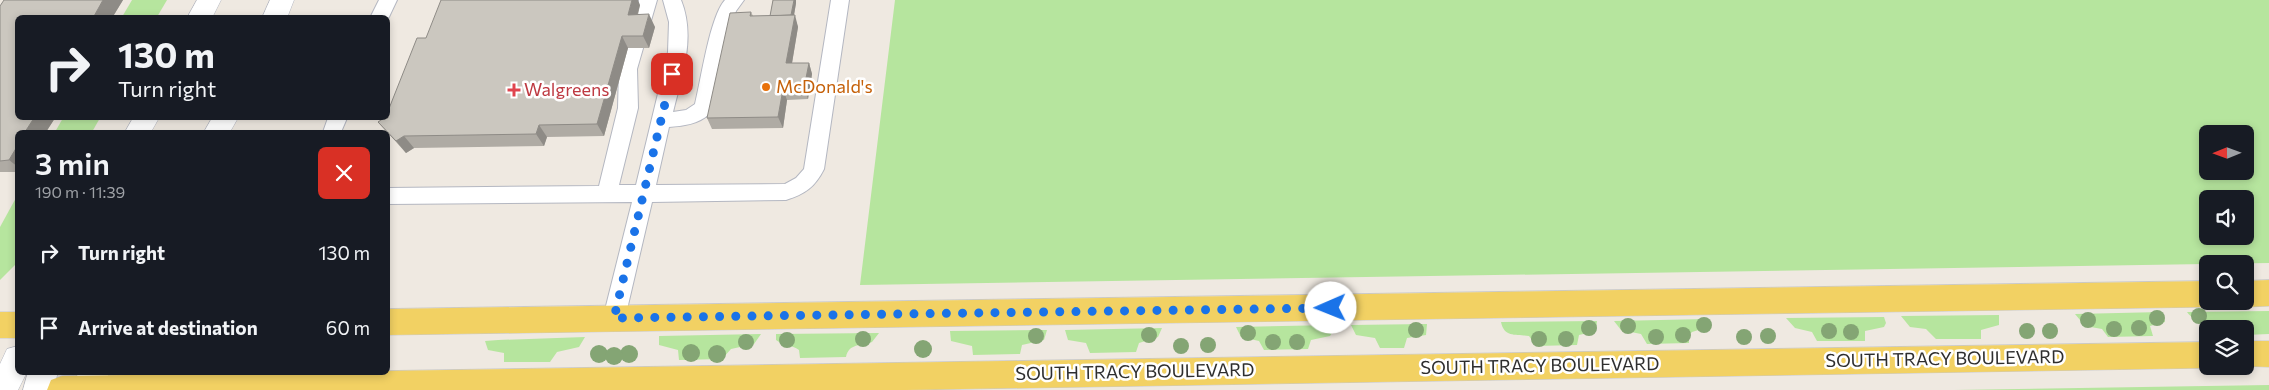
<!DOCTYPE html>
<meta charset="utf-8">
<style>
body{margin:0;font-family:Commissioner,sans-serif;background:#242831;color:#f1f3f6;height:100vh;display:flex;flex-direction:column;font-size:19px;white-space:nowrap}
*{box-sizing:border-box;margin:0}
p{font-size:16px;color:#9ea1a6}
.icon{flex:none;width:28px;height:28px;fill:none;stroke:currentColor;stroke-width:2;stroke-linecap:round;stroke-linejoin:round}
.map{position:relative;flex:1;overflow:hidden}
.drawer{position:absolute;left:15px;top:130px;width:375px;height:245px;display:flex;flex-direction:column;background:#171b24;border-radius:8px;box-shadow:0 2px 8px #0003}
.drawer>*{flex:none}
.hud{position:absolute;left:15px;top:15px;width:375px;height:105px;border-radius:8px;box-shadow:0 2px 8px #0003;background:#171b24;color:#f1f3f6;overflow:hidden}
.needle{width:32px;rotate:269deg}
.buttons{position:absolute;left:2199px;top:125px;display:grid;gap:10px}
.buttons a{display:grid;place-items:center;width:55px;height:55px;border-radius:8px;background:#171b24;box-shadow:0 2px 8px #0003;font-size:25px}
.pin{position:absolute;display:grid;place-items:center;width:42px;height:42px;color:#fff;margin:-21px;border-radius:10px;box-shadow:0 2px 8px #0006}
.me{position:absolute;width:55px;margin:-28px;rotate:269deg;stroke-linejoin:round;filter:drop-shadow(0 0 4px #0008)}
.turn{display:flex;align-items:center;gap:18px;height:105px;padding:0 20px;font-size:22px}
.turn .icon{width:65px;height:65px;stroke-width:2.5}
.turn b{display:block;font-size:35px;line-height:42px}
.round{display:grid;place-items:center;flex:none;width:52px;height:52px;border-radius:8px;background:#242831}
.overview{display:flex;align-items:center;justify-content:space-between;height:85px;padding:0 20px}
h1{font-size:30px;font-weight:600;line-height:38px}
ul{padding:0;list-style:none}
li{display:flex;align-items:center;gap:15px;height:75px;padding:0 20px}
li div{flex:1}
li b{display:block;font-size:19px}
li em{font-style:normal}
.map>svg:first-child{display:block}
.green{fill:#b6e59e;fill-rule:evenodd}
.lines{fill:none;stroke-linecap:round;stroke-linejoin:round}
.lane-casing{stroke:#b4b7c1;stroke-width:2}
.secondary-casing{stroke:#b4b7c1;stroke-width:1}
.primary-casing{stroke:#c9c9c9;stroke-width:1}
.lane{fill:#fff;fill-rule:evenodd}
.secondary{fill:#fff;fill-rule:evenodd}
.primary{fill:#f2d163;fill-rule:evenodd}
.tree{fill:#84a574}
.wall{fill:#afaba4}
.shaded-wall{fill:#8e8b86}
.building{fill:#cbc7bf;stroke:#8e8b86}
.route{stroke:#1a73e8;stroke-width:9;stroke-dasharray:0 16.2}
.food-dot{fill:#e8710a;stroke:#fff;stroke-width:2}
.health-dot{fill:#e0444e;stroke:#fff;stroke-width:2}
.labels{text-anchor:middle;stroke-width:5;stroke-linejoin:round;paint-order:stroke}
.food-label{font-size:18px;fill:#c56008;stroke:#fff;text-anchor:start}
.health-label{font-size:18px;fill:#be3a42;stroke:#fff;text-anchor:start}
.street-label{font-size:18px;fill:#2e2e2e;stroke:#fff}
</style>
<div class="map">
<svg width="2269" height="390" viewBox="0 0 2269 390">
<rect width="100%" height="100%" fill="#efe9e1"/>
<g class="green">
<path d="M 132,0 L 167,0 L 157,17 L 122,17 Z"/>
<path d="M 895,0 L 2269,0 L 2269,263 L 860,285 ZM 2208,134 L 2245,134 L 2245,171 L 2208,171 ZM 2208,199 L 2245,199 L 2245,236 L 2208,236 Z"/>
<path d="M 63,118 L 100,118 L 92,132 L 55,132 Z"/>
<path d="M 17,196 L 17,263 L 0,280 L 0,227 Z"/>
<path d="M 2269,311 L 2269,334 L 2245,335 L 2245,329 L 2220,329 C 2210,319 2196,325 2187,312 Z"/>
<path d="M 2162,312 L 2165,322 L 2150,326 L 2153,336 L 2108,337 L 2102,329 L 2085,326 L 2075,314 Z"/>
<path d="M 1999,315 L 1999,325 L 1981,330 L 1981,339 L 1936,339 L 1926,329 L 1910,327 L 1901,316 Z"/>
<path d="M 1884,317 L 1886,323 L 1884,327 L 1865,331 L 1865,341 L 1817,341 L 1812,332 L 1795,328 L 1786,318 Z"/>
<path d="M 1707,319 L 1708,327 L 1692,332 L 1689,335 L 1689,343 L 1647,344 L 1641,334 L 1621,330 L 1614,321 Z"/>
<path d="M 1597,321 L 1596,331 L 1579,335 L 1577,345 L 1536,346 L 1529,336 C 1517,334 1504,338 1501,322 Z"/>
<path d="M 1427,324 L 1426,335 L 1407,338 L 1404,348 L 1380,348 L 1375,338 L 1356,335 L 1351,325 Z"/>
<path d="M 1333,325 L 1333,331 L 1330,336 L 1311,340 L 1308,349 L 1264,350 L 1259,341 L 1241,337 L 1236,327 Z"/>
<path d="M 1162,328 L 1158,337 L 1139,343 L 1136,352 L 1090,353 L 1086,343 L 1068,340 L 1065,330 Z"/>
<path d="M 1047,330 L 1044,340 L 1022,345 L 1020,354 L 973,355 L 972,346 L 951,341 L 950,331 Z"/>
<path d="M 879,333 L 872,342 C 861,346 849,343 846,357 L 800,358 L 799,350 C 792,345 783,345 776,340 L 776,334 Z"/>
<path d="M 761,334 L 754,344 L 731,349 L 722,359 L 679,360 L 678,350 L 659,345 L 659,336 Z"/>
<path d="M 585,337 L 579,347 L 557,352 L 550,362 L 504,362 L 504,353 L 488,350 L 485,341 L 498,340 Z"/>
<path d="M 2269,385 L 2269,390 L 1954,390 Z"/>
</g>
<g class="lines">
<g class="lane-casing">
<g id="lane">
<path d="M 379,0 L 397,0 L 388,19 L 370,18 Z"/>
<path d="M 639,0 L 657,0 L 637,69 L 638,108 L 619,185 L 636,185 L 668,52 L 669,22 L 663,0 L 681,0 C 696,37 682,75 673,112 L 686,110 L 695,104 C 701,80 710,16 725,0 L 744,0 L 736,11 L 733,21 C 729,39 719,103 709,114 C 699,124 683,126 669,127 L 656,185 L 785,184 L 796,178 L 804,169 L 831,0 L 849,0 L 824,169 C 815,187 805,194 786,200 L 652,202 L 625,318 L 622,325 L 614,327 L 606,325 L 603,318 L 632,202 L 388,204 L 388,188 L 599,186 L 618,108 L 619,69 Z"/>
<path d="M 328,118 L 347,118 L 341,132 L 323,132 Z"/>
</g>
</g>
<g class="secondary-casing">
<g id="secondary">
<path d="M 197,0 L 221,0 L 212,18 L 187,18 Z"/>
<path d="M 270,0 L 294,0 L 287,18 L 262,18 Z"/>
<path d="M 133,118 L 159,118 L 151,132 L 125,132 Z"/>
<path d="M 212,118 L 238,118 L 230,132 L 204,132 Z"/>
<path d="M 18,346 L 18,372 L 27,372 L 18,390 L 0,390 L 0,364 L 7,349 Z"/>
<path d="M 28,372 L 58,372 L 53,390 L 23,390 Z"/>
<path d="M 79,372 L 110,372 L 101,390 L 70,390 Z"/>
</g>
</g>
<g class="primary-casing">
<g id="primary">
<path d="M 2269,280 L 2269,306 L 2245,307 L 2235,303 L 2234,301 L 2245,301 L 2245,281 Z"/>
<path d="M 2208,281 L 2208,301 L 2219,301 L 2208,307 L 388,335 L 388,309 Z"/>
<rect x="0" y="312" width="18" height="26"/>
<path d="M 2245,341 L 2269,341 L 2269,367 L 2242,366 L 2245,366 Z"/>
<path d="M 2208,342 L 2208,366 L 2214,366 L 2208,368 L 906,390 L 47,390 L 51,380 L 62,376 Z"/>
</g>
</g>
<use href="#lane" class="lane"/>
<use href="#secondary" class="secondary"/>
<use href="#primary" class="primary"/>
</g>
<g class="tree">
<circle cx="2199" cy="316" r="8"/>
<circle cx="2157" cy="318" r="8"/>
<circle cx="2088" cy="320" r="8"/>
<circle cx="1704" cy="325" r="8"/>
<circle cx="1628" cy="326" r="8"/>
<circle cx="1589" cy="328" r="8"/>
<circle cx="2139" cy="328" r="8"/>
<circle cx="2114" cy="329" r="8"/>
<circle cx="1416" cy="330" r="8"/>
<circle cx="1829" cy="331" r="8"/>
<circle cx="2027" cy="331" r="8"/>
<circle cx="2050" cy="331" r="8"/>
<circle cx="1851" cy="332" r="8"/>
<circle cx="1248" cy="333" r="8"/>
<circle cx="1149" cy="335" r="8"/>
<circle cx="1683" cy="335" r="8"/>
<circle cx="1036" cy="336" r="8"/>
<circle cx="1768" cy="336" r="8"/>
<circle cx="1656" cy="337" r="8"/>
<circle cx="1744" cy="337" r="8"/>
<circle cx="863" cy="339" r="8"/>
<circle cx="1539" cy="339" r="8"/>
<circle cx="1566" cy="339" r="8"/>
<circle cx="787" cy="340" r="8"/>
<circle cx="746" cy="342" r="8"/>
<circle cx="1273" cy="342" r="8"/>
<circle cx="1297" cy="342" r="8"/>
<circle cx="1208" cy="345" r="8"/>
<circle cx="1181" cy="346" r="8"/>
<circle cx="923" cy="349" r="9"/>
<circle cx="691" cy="353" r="9"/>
<circle cx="599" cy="354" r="9"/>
<circle cx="629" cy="354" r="9"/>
<circle cx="717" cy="354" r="9"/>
<circle cx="614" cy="356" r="9"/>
</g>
<g class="wall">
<path d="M 123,0 L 112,18 L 18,18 L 18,118 L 55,118 L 46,132 L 18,132 L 18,172 L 0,172 L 0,6 Z"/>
<path d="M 773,0 L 796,0 L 796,3 L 794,15 L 798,27 L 792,63 L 809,63 L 812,74 L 808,99 L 787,100 L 783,128 L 712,129 L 707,118 L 751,12 L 753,16 L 770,16 Z"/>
<path d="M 640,5 L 638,15 L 655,27 L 649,48 L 628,48 L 604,136 L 547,137 L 544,146 L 414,148 L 406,153 L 378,122 L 388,118 L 426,38 Z"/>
</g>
<g class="shaded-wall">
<path d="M 103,0 L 123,0 L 112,18 L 93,18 Z"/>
<path d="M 632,0 L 638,0 L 640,5 L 634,27 L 628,15 Z"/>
<path d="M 794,0 L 796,0 L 796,3 L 793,21 L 791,16 Z"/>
<path d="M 649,14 L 655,27 L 649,48 L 643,36 Z"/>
<path d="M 795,15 L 798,27 L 790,75 L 786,63 Z"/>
<path d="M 622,36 L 628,48 L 604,136 L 597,124 Z"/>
<path d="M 809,63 L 812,74 L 808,99 L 804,88 Z"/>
<path d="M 783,89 L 787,100 L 783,128 L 778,117 Z"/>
<path d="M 34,118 L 55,118 L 46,132 L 25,132 Z"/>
<path d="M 539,125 L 547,137 L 544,146 L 536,134 Z"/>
<path d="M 404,136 L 414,148 L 406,153 L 396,141 Z"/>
<path d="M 18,145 L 18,167 L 9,160 Z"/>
</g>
<g class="building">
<path d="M 4,0 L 103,0 L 93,18 L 18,18 L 18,118 L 34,118 L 25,132 L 18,132 L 18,145 L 9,160 L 0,161 L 0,6 Z"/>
<path d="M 441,0 L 632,0 L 628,15 L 649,14 L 643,36 L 622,36 L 597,124 L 539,125 L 536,134 L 404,136 L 396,141 L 378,122 L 384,118 L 388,118 L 388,111 L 417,38 L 426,38 Z"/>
<path d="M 773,0 L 794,0 L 791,15 L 770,16 Z"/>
<path d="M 751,12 L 750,16 L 795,15 L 786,63 L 809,63 L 804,88 L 783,89 L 778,117 L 707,118 L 730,13 Z"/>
</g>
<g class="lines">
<path class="route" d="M 672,74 L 614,318 L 1331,308"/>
</g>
<circle class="food-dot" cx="766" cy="87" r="5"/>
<path class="health-dot" d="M511.5 82.5h5v5h5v5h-5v5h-5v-5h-5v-5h5z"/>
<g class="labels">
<g class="food-label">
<text x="776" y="93">McDonald's</text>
</g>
<g class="health-label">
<text x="524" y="96">Walgreens</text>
</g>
<g class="street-label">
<text transform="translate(1945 359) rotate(-1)" y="6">SOUTH TRACY BOULEVARD</text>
<text transform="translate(1540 366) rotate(-1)" y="6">SOUTH TRACY BOULEVARD</text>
<text transform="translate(1135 372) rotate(-1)" y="6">SOUTH TRACY BOULEVARD</text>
</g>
</g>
</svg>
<div class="buttons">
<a><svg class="needle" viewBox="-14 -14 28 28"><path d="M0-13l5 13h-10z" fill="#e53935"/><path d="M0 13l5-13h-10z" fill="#9ea1a6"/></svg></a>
<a><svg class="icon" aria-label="sound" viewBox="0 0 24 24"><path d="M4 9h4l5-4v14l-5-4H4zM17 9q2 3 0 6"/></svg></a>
<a><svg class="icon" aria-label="search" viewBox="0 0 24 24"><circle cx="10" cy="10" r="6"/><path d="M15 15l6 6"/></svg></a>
<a><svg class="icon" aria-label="layers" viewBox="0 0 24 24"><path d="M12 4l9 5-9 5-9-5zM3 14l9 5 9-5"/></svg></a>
</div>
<div class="pin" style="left:672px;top:74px;background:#d93025"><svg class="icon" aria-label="arrive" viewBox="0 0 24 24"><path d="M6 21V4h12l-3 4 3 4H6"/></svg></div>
<svg class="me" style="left:1331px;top:308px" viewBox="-20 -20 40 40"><circle r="19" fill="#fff"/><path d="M0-13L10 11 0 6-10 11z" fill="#1a73e8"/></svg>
<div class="hud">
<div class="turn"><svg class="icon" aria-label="right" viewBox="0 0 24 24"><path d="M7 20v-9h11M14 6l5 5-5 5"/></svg><div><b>130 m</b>Turn right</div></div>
</div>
<section class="drawer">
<div class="overview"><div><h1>3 min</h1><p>190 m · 11:39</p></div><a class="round" style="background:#d93025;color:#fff"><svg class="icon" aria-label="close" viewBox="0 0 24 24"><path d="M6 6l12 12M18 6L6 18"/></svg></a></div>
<ul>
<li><svg class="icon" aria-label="right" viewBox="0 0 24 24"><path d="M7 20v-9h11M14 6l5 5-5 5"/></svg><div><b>Turn right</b></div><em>130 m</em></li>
<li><svg class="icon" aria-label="arrive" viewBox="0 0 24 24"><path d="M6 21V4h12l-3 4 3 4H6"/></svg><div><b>Arrive at destination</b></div><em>60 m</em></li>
</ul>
</section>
</div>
